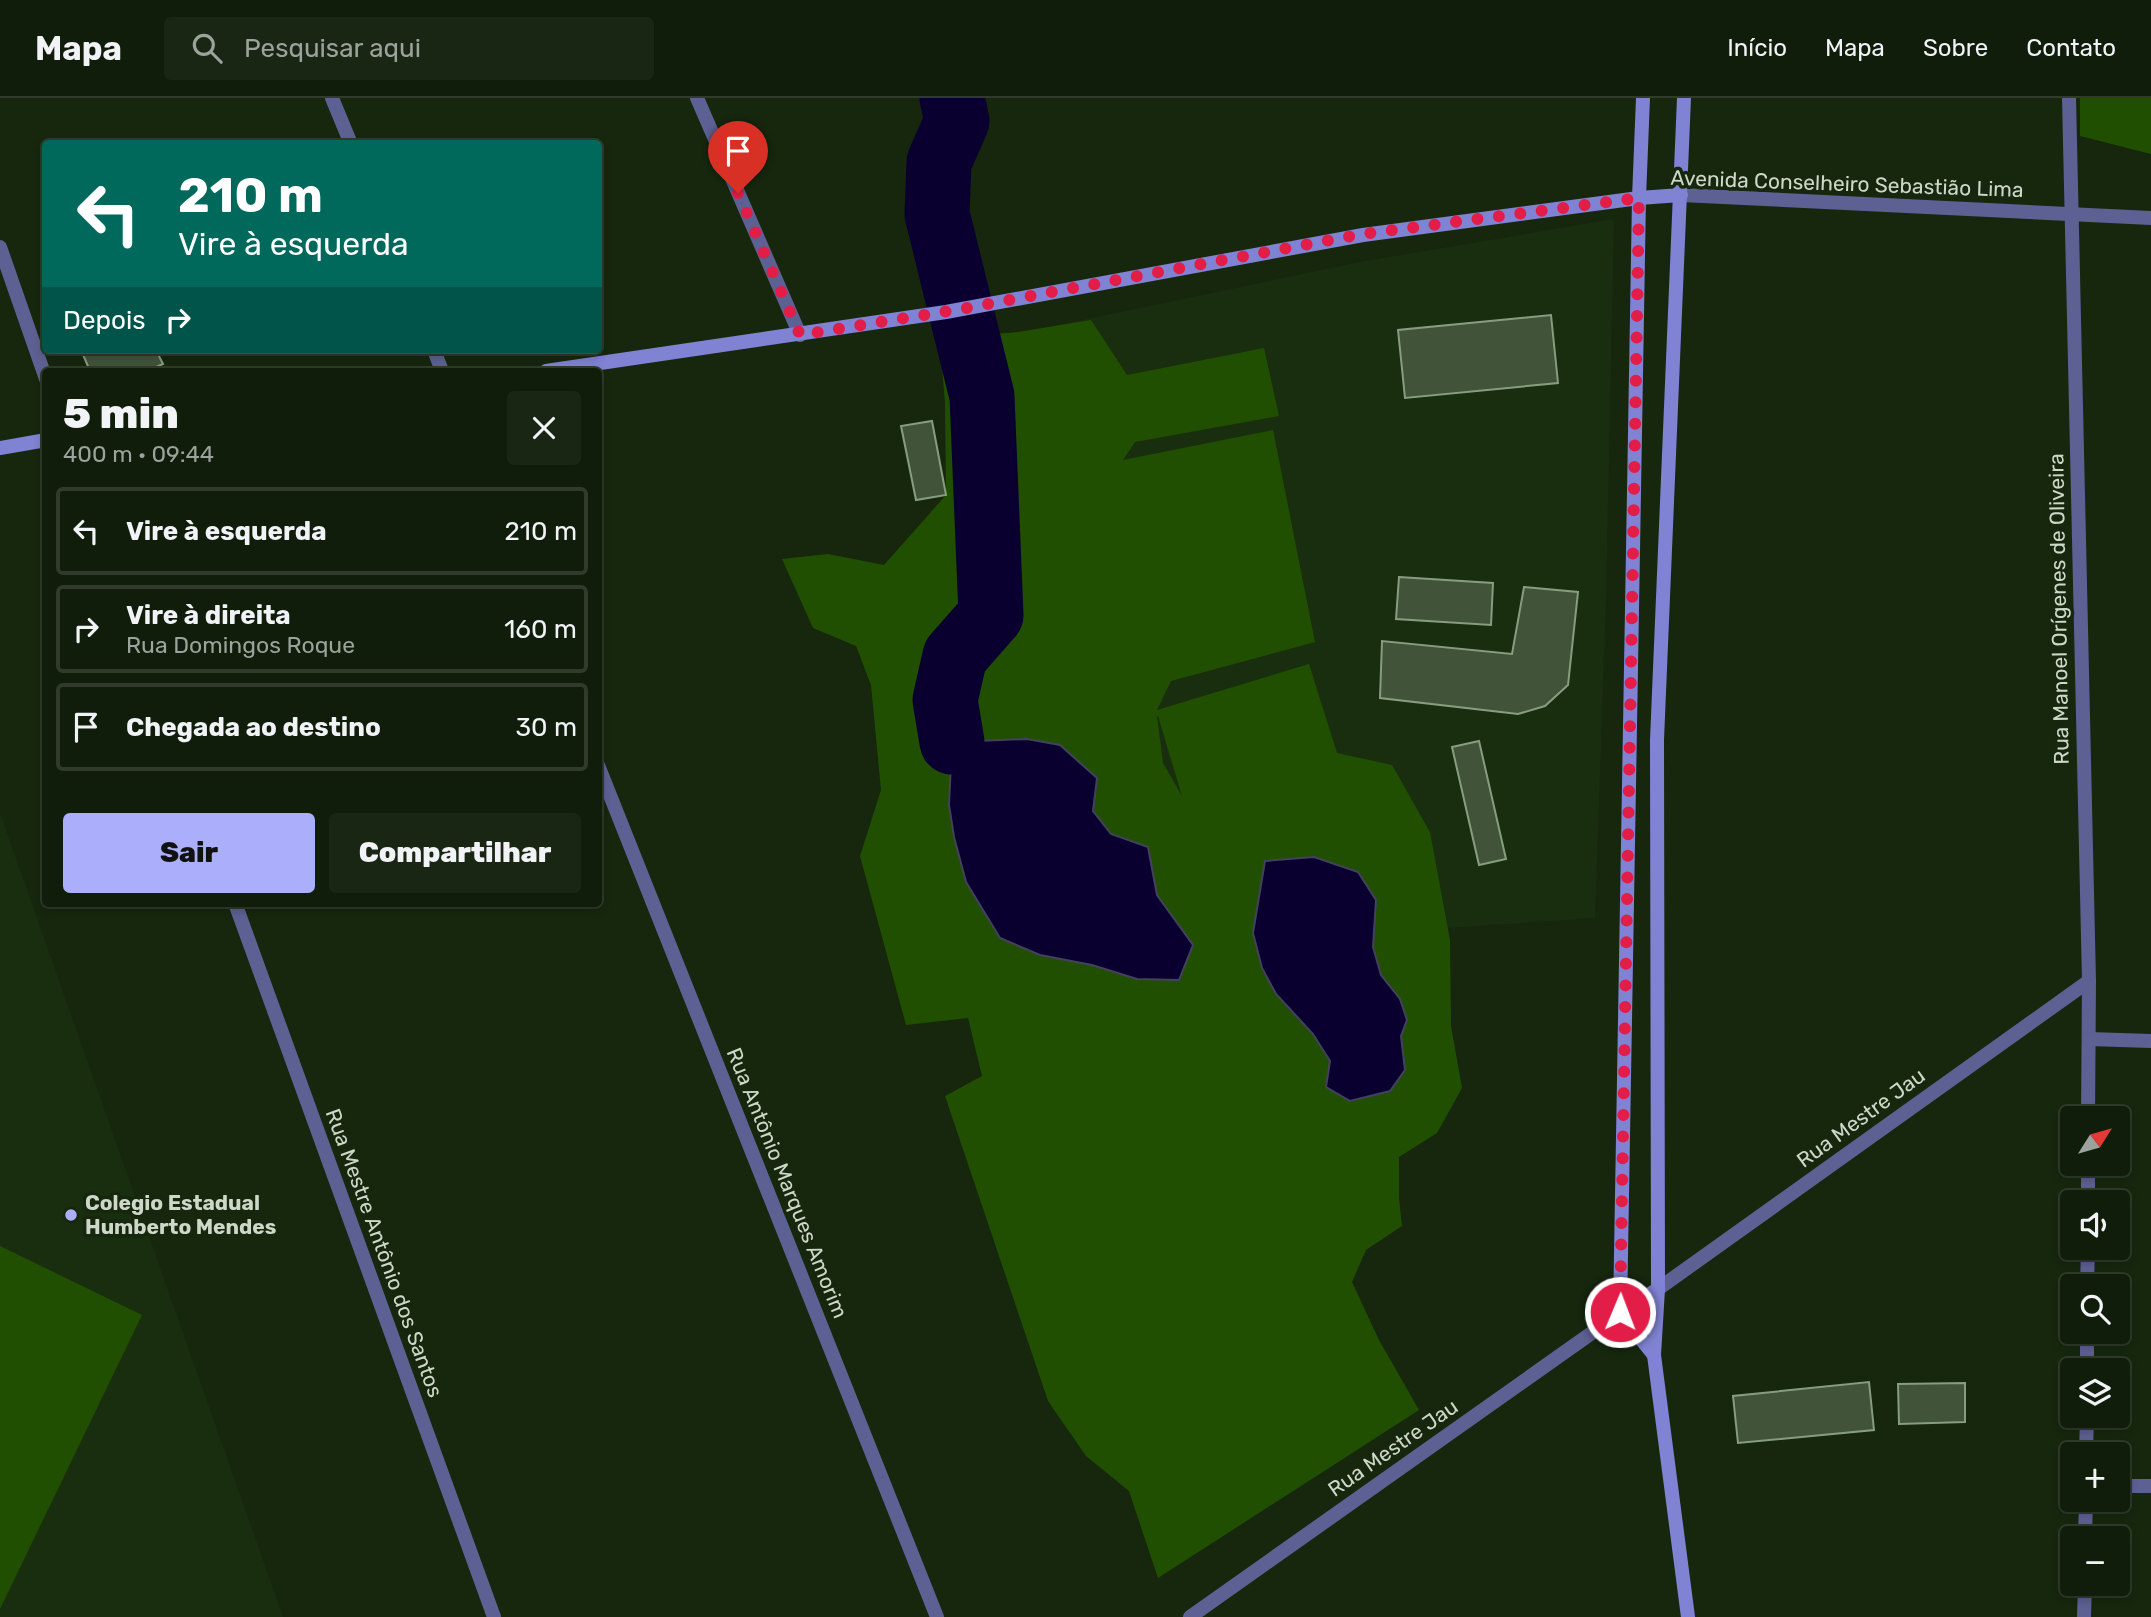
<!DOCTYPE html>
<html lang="pt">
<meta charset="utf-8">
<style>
body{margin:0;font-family:Rubik,sans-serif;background:#192613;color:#f1f3f6;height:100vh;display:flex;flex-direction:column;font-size:26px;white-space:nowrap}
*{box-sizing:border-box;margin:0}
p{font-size:23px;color:#9ca29c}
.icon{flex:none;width:38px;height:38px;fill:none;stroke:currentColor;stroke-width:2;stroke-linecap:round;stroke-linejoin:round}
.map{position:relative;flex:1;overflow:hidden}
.panel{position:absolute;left:42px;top:270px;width:560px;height:539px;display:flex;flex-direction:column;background:#101d0a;border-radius:7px;box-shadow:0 4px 10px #0003,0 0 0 2px #303b2b}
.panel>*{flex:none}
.top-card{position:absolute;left:42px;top:42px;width:560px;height:214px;border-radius:7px;box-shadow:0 4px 10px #0003,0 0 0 2px #303b2b;background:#00695c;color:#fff;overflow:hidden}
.needle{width:46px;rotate:53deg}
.fabs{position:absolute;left:2060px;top:1008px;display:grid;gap:14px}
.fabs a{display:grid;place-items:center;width:70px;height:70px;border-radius:7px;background:#101d0a;box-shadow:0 4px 10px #0003,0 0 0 2px #303b2b;font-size:35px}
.pin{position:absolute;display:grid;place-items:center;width:60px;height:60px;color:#fff;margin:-72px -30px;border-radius:50% 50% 50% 0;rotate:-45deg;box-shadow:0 0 7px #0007}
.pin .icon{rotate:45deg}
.me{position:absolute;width:77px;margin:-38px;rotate:1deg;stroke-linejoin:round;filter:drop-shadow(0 0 5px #0008)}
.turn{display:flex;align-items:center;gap:24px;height:147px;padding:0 21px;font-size:32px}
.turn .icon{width:91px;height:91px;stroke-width:2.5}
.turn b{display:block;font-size:49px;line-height:60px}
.then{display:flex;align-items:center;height:66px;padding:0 21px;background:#0003;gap:14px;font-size:26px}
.round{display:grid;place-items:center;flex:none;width:74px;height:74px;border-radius:7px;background:#192613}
.overview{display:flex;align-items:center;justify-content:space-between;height:119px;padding:0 21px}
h1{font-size:42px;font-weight:800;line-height:52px}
.button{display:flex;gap:14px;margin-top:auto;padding:14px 21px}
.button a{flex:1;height:80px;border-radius:7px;background:#abaffb;color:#111;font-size:28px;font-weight:800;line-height:80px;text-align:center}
.button a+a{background:#192613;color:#f1f3f6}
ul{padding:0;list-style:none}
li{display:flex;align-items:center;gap:21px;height:88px;margin:0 14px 10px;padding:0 7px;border:4px solid #303b2b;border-radius:7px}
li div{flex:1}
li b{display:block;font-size:26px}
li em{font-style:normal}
header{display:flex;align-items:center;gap:42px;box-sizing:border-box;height:98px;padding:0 35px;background:#101d0a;border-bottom:2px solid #303b2b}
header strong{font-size:33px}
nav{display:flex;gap:38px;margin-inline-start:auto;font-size:24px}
.search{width:490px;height:63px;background:#192613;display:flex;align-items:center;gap:18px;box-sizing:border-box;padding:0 24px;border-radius:7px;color:#9ca29c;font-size:26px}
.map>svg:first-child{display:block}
.built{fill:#192e0f}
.green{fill:#214f01;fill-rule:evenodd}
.water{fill:#0a0030;stroke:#44415e;stroke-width:2}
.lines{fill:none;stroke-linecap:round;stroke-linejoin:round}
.river{stroke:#0a0030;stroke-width:65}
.building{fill:#415439;stroke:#879d7f;stroke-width:2}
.street{stroke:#5d6092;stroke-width:14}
.secondary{stroke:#8082d3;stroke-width:14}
.route{stroke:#e11d48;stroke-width:12;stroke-dasharray:0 21.6}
.poi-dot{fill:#abaffb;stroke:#16270e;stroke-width:2.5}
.labels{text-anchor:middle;stroke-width:7;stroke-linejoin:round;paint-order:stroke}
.street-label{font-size:21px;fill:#cdd8c8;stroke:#16270e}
.poi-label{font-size:21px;font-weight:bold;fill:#cdd8c8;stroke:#16270e;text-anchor:start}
</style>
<header>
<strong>Mapa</strong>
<div class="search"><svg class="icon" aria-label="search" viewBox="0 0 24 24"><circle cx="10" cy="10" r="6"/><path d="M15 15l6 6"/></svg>Pesquisar aqui</div>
<nav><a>Início</a><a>Mapa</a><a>Sobre</a><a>Contato</a></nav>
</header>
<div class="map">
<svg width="2151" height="1519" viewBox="0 0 2151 1519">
<rect width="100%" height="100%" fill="#16270e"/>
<g class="built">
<path d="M 1614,121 L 1606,499 L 1595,820 L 1193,847 L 1049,229 L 1360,164 Z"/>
<path d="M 0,715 L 283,1519 L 0,1519 Z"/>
</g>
<g class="green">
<path d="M 2080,0 L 2151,0 L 2151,56 L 2080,38 Z"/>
<path d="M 1091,222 L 1127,277 L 1264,250 L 1279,318 L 1135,344 L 1123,362 L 1273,332 L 1315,544 L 1171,583 L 1157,612 L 1309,566 L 1337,655 L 1392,667 L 1430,734 L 1450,842 L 1451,928 L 1462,990 L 1437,1035 L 1399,1059 L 1399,1100 L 1402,1128 L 1366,1152 L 1352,1184 L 1379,1242 L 1419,1312 L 1158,1480 L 1129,1393 L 1086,1358 L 1048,1303 L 945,998 L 982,978 L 968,920 L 906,927 L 860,758 L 881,692 L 871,587 L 856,548 L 813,530 L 782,461 L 828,456 L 884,467 L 946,397 L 945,305 L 941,257 L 972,238 L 1018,234 ZM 1157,618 L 1158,618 L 1182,698 L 1163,665 Z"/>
<path d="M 0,1148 L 142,1217 L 0,1511 Z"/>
</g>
<g class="water">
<path d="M 1027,641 L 1060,647 L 1097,680 L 1093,713 L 1111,736 L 1148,749 L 1157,797 L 1193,847 L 1179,882 L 1137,881 L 1092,867 L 1040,857 L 1000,840 L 966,784 L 954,739 L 949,707 L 952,644 Z"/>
<path d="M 1314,759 L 1358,774 L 1376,802 L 1373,849 L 1381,877 L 1400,901 L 1407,922 L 1401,938 L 1405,972 L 1390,993 L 1350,1003 L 1326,989 L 1330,963 L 1313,936 L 1276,896 L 1262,870 L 1253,835 L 1265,763 Z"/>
</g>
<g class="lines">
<path class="river" d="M 952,644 L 945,602 L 955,558 L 991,517 L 982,298 L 937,116 L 939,64 L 957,23 L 952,0"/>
</g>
<g class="building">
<path d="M 1551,217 L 1558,285 L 1405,300 L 1398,232 Z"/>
<path d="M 81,252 L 156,252 L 163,266 L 147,273 L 90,273 Z"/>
<path d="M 932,323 L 946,397 L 916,402 L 901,328 Z"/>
<path d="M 1399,479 L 1493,485 L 1491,527 L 1396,521 Z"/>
<path d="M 1524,489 L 1578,494 L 1568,587 L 1545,608 L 1518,616 L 1380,600 L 1382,543 L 1512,556 Z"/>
<path d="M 1479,643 L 1506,761 L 1479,767 L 1452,649 Z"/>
<path d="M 1869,1284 L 1874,1332 L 1738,1345 L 1733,1298 Z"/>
<path d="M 1965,1285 L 1965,1324 L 1899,1326 L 1898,1286 Z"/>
</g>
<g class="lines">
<g class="street">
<path d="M 332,0 L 351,46"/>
<path d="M 697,0 L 800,237"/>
<path d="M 2069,0 L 2089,883 L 2088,1020"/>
<path d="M 1681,97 L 2151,120"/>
<path d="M 0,149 L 46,281"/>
<path d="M 434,252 L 442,273"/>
<path d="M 598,667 L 937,1519"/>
<path d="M 235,805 L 494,1519"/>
<path d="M 2089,941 L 2151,943"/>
<path d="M 2088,1104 L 2088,1066"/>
<path d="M 2087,1188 L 2088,1150"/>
<path d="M 1658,1191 L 2089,883"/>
<path d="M 2087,1272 L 2087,1234"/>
<path d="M 2086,1356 L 2087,1318"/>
<path d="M 2118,1388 L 2151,1388"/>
<path d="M 2085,1440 L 2086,1402"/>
<path d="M 1190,1519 L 1620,1215"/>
<path d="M 2084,1519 L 2085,1486"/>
</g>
<g class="secondary">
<path d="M 1643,0 L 1639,100 L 1620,1215 L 1654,1257"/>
<path d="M 1684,0 L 1657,642 L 1658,1191 L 1654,1257 L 1688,1519"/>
<path d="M 546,273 L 946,214 L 1363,137 L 1639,100 L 1681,97"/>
<path d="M 0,350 L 46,342"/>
<path d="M 1620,1215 L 1658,1191"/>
</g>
</g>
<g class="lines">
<path class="route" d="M 738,95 L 800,237 L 961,211 L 1363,136 L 1639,100 L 1620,1214"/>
</g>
<circle class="poi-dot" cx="71" cy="1117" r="7"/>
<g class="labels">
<g class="street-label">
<text transform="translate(1847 86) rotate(2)" y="7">Avenida Conselheiro Sebastião Lima</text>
<text transform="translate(2059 511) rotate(-91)" y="7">Rua Manoel Orígenes de Oliveira</text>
<text transform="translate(1861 1020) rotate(-36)" y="7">Rua Mestre Jau</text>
<text transform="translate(787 1085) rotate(68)" y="7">Rua Antônio Marques Amorim</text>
<text transform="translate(384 1155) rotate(70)" y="7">Rua Mestre Antônio dos Santos</text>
<text transform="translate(1393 1350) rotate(-35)" y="7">Rua Mestre Jau</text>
</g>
<g class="poi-label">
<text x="85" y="1112">Colegio Estadual<tspan x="85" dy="24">Humberto Mendes</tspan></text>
</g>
</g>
</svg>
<div class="fabs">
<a><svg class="needle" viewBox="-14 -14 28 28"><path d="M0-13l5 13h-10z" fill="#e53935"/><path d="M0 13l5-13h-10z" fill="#9ca29c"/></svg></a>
<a><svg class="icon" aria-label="sound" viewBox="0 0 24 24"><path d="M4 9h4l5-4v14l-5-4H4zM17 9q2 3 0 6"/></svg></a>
<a><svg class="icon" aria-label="search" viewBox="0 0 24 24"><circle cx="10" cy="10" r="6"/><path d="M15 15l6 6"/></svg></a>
<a><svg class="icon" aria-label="layers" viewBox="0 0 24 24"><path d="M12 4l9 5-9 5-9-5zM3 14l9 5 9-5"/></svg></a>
<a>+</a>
<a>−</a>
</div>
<div class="pin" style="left:738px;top:95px;background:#d93025"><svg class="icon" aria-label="arrive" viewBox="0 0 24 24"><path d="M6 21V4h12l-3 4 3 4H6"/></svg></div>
<svg class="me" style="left:1620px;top:1214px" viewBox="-20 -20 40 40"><circle r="17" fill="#e11d48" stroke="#fff" stroke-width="3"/><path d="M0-11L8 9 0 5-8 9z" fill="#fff"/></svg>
<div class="top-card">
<div class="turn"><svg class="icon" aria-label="left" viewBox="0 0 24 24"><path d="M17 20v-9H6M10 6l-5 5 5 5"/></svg><div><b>210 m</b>Vire à esquerda</div></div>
<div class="then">Depois<svg class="icon" aria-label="right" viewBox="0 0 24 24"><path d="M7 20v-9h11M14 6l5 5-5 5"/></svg></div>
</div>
<section class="panel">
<div class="overview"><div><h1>5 min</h1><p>400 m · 09:44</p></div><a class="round"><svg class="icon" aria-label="close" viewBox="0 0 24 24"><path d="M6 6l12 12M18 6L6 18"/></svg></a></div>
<ul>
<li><svg class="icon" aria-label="left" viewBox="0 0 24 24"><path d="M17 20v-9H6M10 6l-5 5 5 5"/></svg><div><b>Vire à esquerda</b></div><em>210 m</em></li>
<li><svg class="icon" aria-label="right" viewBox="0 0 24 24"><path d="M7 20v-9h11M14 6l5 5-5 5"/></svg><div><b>Vire à direita</b><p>Rua Domingos Roque</p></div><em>160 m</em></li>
<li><svg class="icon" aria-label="arrive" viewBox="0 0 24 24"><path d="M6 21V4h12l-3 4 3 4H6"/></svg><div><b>Chegada ao destino</b></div><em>30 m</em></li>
</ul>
<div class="button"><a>Sair</a><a>Compartilhar</a></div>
</section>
</div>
